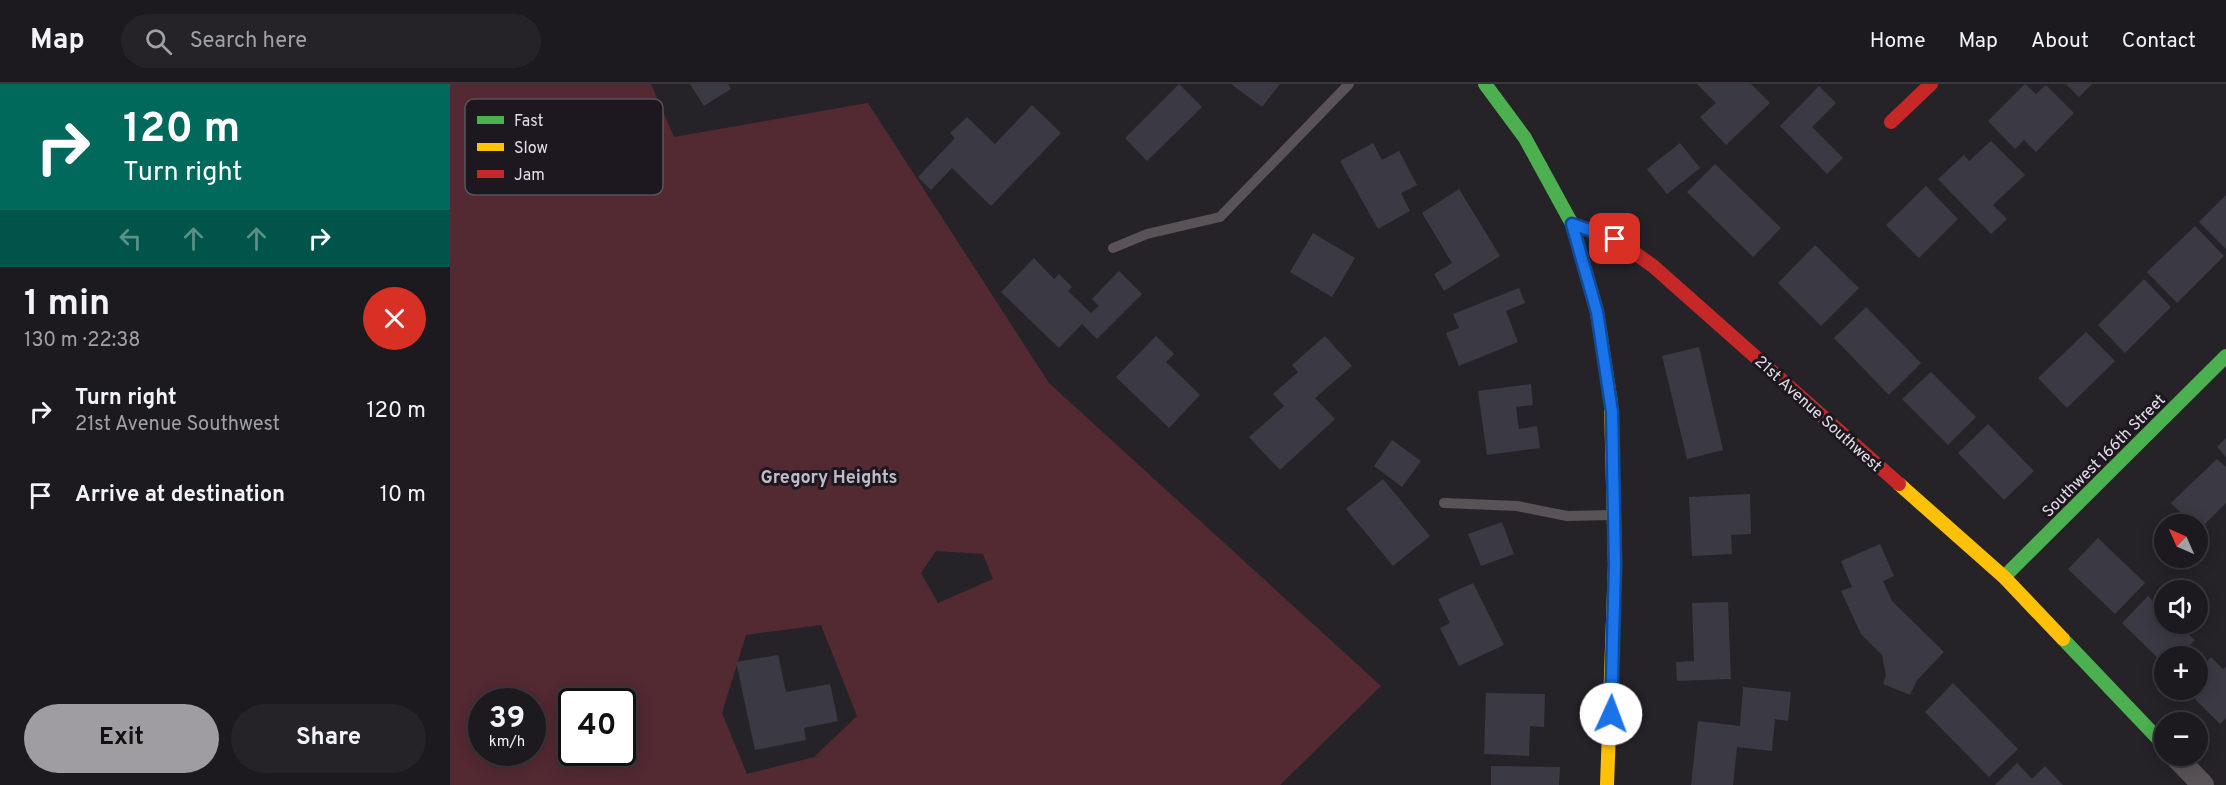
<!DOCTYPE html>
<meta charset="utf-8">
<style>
body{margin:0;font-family:Overpass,sans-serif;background:#252327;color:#f1f3f6;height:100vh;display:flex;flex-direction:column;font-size:22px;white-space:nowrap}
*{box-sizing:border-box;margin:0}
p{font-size:20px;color:#a0a1a4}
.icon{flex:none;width:33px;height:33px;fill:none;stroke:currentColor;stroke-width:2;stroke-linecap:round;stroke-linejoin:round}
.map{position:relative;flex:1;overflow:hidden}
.details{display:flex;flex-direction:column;background:#1c1a1e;width:450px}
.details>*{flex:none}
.guide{background:#00695c;color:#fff;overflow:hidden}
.needle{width:39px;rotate:315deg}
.controls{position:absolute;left:1704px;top:430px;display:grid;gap:12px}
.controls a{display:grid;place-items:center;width:54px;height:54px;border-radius:50%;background:#1c1a1e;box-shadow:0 3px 15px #0003,0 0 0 2px #3a383c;font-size:30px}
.speed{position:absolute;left:18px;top:604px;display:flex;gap:12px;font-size:30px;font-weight:700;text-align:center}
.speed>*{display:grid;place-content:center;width:78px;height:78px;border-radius:50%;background:#1c1a1e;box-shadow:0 3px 15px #0003,0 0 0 2px #3a383c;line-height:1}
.speed small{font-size:15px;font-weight:400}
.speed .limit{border:3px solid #111;border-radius:9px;background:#fff;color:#111}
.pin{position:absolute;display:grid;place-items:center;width:51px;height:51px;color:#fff;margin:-26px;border-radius:12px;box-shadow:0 3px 9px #0006}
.me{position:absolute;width:66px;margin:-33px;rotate:2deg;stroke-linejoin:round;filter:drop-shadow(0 0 4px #0008)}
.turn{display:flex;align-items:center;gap:21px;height:126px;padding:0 24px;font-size:27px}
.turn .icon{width:78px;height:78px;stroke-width:2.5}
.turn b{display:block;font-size:42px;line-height:51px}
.lanes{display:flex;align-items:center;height:57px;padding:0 24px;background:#0003;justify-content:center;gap:30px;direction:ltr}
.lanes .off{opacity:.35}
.round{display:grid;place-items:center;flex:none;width:63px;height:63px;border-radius:32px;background:#252327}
.head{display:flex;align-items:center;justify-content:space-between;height:102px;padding:0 24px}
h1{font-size:36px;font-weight:700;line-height:45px}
.cta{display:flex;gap:12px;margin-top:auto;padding:12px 24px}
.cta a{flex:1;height:69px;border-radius:36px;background:#a09da2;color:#111;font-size:24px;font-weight:700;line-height:69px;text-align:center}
.cta a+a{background:#252327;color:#f1f3f6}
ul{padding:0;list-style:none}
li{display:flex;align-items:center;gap:18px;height:84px;padding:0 24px}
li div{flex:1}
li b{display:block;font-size:22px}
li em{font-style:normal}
header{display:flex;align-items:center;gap:36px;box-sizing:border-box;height:84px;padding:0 30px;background:#1c1a1e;border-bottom:2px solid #3a383c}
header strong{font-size:28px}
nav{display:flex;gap:33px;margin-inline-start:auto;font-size:21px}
.search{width:420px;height:54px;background:#252327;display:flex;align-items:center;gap:15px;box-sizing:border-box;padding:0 21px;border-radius:33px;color:#a0a1a4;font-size:22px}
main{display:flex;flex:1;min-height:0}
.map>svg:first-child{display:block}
.green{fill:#532932;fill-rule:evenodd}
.building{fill:#3b3943}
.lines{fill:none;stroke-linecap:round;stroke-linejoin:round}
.lane{stroke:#595257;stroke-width:10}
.street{stroke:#595257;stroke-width:22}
.fast{stroke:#4caf50;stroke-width:14}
.slow{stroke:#ffc107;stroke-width:14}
.jam{stroke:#c62828;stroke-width:14}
.route-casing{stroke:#114b97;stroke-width:15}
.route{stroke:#1a73e8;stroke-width:10}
.labels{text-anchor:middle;stroke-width:6;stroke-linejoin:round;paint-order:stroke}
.street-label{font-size:16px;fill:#e1dee4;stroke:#1d1820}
.neighbourhood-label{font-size:18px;font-weight:bold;fill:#c2bbc6;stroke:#1d1820}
.key{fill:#1d1820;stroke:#58535b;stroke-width:1.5}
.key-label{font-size:16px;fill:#e1dee4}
</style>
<header>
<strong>Map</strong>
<div class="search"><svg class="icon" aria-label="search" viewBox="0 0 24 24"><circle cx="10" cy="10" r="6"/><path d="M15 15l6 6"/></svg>Search here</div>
<nav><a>Home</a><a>Map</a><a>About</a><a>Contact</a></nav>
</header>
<main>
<section class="details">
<div class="guide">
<div class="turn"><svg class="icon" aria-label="right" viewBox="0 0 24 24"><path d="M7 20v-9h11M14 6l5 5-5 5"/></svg><div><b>120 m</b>Turn right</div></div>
<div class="lanes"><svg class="icon off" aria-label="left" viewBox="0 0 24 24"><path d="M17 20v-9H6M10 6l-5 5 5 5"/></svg><svg class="icon off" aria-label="ahead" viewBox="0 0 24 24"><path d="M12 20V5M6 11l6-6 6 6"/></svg><svg class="icon off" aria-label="ahead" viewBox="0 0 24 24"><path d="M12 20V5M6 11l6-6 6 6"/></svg><svg class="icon" aria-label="right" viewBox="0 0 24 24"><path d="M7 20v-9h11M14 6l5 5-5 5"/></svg></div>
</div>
<div class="head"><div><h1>1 min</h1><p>130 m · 22:38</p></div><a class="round" style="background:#d93025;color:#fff"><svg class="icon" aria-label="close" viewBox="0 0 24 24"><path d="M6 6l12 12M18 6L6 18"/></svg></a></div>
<ul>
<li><svg class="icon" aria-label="right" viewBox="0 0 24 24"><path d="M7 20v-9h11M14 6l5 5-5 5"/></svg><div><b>Turn right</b><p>21st Avenue Southwest</p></div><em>120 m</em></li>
<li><svg class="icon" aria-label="arrive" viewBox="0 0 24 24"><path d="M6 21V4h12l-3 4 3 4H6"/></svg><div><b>Arrive at destination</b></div><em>10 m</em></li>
</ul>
<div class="cta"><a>Exit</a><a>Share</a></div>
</section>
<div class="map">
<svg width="1776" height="701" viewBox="0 0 1776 701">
<rect width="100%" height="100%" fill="#262328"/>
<path class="green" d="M 0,0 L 201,0 L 224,53 L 418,19 L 599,299 L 931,602 L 830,701 L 0,701 ZM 486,467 L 533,470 L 543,495 L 488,519 L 471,489 ZM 371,541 L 407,632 L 364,673 L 297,690 L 272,629 L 296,551 ZM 32,618 L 82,618 L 82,669 L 32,669 ZM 122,618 L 172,618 L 172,669 L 122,669 Z"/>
<g class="building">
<path d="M 240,0 L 278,0 L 281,5 L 254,22 Z"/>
<path d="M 729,0 L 752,23 L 697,77 L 675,54 Z"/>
<path d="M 781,0 L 830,0 L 812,23 Z"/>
<path d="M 1247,0 L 1301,0 L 1320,19 L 1276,61 L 1250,33 L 1266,19 Z"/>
<path d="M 1575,0 L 1586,10 L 1596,1 L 1624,29 L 1586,68 L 1574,56 L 1565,65 L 1538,37 Z"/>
<path d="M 1616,0 L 1642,0 L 1629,13 Z"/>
<path d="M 1369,2 L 1386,19 L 1362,43 L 1393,74 L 1377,90 L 1330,42 Z"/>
<path d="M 582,21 L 611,49 L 541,122 L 502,84 L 481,106 L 468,93 L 505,54 L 500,49 L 517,33 L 545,60 Z"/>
<path d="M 1541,57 L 1575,91 L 1543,121 L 1557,135 L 1541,150 L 1488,95 L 1514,71 L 1519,77 Z"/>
<path d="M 923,59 L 932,76 L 949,67 L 967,101 L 951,109 L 960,127 L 928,145 L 890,77 Z"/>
<path d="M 1230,59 L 1250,84 L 1217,110 L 1197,85 Z"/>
<path d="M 1265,80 L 1331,144 L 1303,173 L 1237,108 Z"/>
<path d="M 1476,102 L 1508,135 L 1469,174 L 1436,141 Z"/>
<path d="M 1009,105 L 1050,172 L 994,207 L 984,190 L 1002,179 L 972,129 Z"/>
<path d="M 1776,111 L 1776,165 L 1749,138 Z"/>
<path d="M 1745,142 L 1774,172 L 1727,219 L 1697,188 Z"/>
<path d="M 863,149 L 905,174 L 882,213 L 840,188 Z"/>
<path d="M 1365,161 L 1409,204 L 1371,242 L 1328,199 Z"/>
<path d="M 584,174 L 604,195 L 609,190 L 622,203 L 618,207 L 641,229 L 649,222 L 642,215 L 669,187 L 692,210 L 647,255 L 632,240 L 609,264 L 551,208 Z"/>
<path d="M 1694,195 L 1721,223 L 1675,269 L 1648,241 Z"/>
<path d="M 1069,204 L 1075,219 L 1056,227 L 1068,258 L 1009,282 L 996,249 L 1009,244 L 1003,230 Z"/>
<path d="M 1416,223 L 1471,279 L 1439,311 L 1384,254 Z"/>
<path d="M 1636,248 L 1665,277 L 1617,324 L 1588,294 Z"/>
<path d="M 706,252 L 724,270 L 716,278 L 750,311 L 719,344 L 666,293 Z"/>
<path d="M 875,252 L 902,282 L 865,314 L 885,335 L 830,386 L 799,353 L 834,322 L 823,310 L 848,288 L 842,281 Z"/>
<path d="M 1249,263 L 1273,366 L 1237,375 L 1212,272 Z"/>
<path d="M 1481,288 L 1526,333 L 1498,361 L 1452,315 Z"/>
<path d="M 1081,300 L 1083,321 L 1066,323 L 1069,345 L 1087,342 L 1090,364 L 1037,371 L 1028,307 Z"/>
<path d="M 1538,340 L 1584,387 L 1554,416 L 1508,369 Z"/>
<path d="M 1776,354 L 1776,373 L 1767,363 Z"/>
<path d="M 942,356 L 971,377 L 952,403 L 924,382 Z"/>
<path d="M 1767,375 L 1776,383 L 1776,419 L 1748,447 L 1748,441 L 1743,441 L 1721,419 Z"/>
<path d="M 933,395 L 980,452 L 943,482 L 896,425 Z"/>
<path d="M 1300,410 L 1301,450 L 1281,451 L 1282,470 L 1242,472 L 1239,413 Z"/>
<path d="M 1052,438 L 1064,470 L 1031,482 L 1018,450 Z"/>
<path d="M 1648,454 L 1695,499 L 1665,530 L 1618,485 Z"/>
<path d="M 1430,460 L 1444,492 L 1433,497 L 1442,517 L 1494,568 L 1467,596 L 1460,611 L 1433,600 L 1436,591 L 1432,571 L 1411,550 L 1391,507 L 1402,503 L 1391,477 Z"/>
<path d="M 1023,499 L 1054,561 L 1009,582 L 990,544 L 1000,539 L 988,515 Z"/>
<path d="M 1698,512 L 1714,528 L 1714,540 L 1727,540 L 1745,556 L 1728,573 L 1714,573 L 1714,580 L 1672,539 Z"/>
<path d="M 1278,518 L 1281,595 L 1227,597 L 1226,578 L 1244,577 L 1242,519 Z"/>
<path d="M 328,571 L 336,608 L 380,600 L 388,637 L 354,644 L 356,656 L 305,666 L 286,578 Z"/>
<path d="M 1761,573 L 1773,585 L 1776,583 L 1776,634 L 1770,640 L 1736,606 L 1748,606 L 1748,586 Z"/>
<path d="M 1503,599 L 1568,665 L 1539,693 L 1475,628 Z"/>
<path d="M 1293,603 L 1341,608 L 1338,637 L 1325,635 L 1322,667 L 1287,663 L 1283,701 L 1241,701 L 1248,637 L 1290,642 Z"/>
<path d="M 1036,609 L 1095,610 L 1094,643 L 1080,642 L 1079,672 L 1034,670 Z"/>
<path d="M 1567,679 L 1582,695 L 1595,682 L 1613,701 L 1545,701 Z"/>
<path d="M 1041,682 L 1110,683 L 1109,701 L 1041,701 Z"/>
</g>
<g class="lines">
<g class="lane">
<path d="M 663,164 L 697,150 L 770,133 L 899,0"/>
<path d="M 994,419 L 1067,422 L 1117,432 L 1161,431"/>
</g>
<path class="street" d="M 1725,672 L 1753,701"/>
<g class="fast">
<path d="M 1035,0 L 1075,54 L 1122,140 L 1147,228 L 1161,319"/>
<path d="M 1554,493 L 1776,272"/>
<path d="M 1613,555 L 1714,661"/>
</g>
<g class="slow">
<path d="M 1449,400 L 1554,493 L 1613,555"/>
<path d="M 1157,701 L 1165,481 L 1161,319"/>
</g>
<g class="jam">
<path d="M 1441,38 L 1481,0"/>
<path d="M 1122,140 L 1165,155 L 1203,182 L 1449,400"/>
</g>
</g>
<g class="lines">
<g class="route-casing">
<path id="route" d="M 1161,630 L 1165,481 L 1162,328 L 1147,228 L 1122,140 L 1165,155"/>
</g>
<use href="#route" class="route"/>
</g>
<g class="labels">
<g class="street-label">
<text transform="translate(1369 329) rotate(42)" y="6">21st Avenue Southwest</text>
<text transform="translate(1653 371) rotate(-45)" y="6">Southwest 166th Street</text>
</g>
<g class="neighbourhood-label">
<text x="379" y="399">Gregory Heights</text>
</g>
</g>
<rect x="15" y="15" width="198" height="96" rx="9" class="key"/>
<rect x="27" y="32" width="27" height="8" fill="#4caf50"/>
<rect x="27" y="59" width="27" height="8" fill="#ffc107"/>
<rect x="27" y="86" width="27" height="8" fill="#c62828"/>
<g class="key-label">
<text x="64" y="42">Fast</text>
<text x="64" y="69">Slow</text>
<text x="64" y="96">Jam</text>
</g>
</svg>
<div class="controls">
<a><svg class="needle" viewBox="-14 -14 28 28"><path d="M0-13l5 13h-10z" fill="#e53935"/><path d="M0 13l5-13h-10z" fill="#a0a1a4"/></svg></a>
<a><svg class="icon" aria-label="sound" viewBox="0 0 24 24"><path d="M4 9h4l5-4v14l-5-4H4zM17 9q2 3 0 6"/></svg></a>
<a>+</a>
<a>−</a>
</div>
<div class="speed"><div>39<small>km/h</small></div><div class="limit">40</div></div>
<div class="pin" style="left:1165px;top:155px;background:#d93025"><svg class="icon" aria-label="arrive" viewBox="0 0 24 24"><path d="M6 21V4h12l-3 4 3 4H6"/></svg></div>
<svg class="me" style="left:1161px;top:630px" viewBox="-20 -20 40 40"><circle r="19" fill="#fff"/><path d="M0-13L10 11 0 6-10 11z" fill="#1a73e8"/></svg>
</div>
</main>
